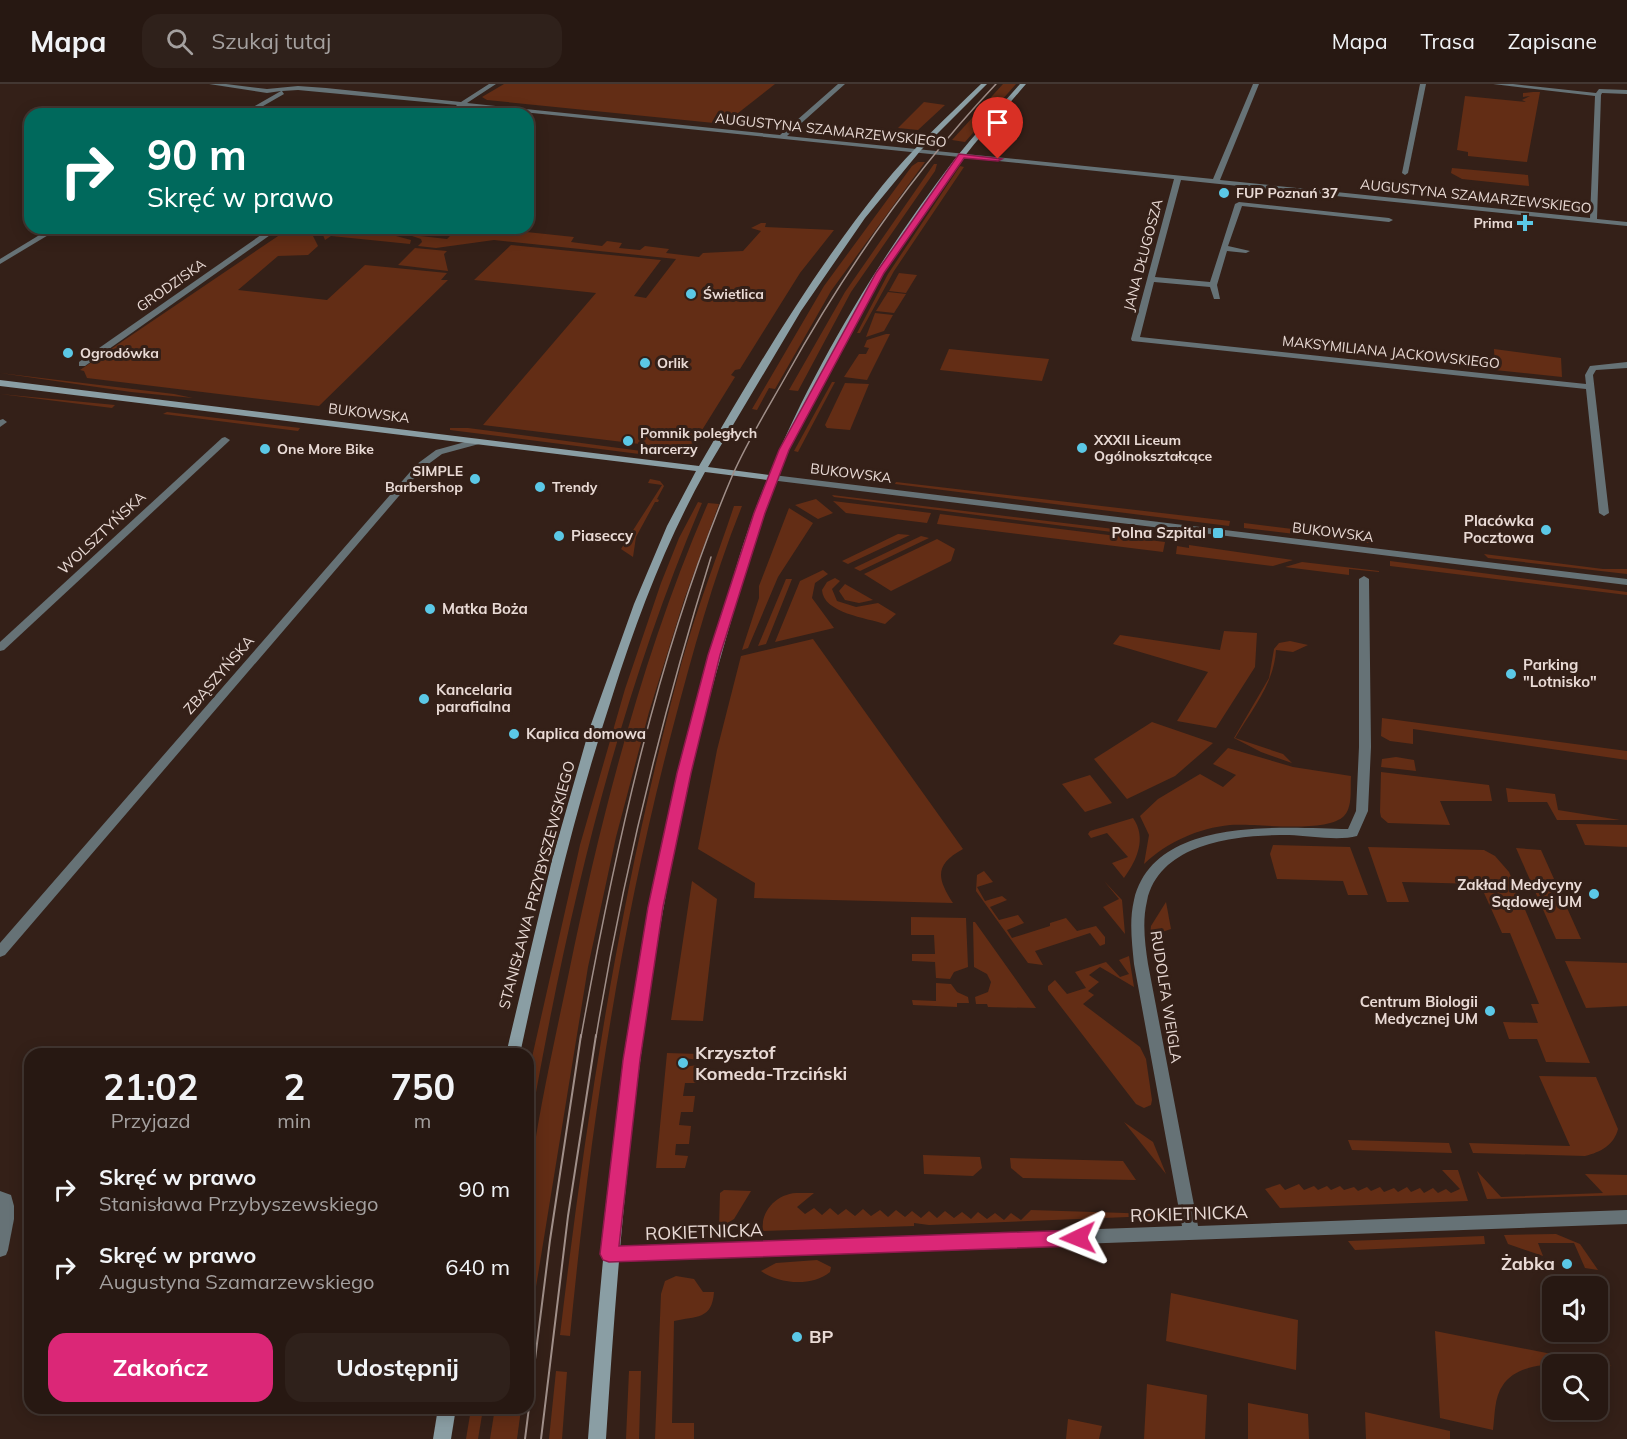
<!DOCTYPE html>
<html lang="pl">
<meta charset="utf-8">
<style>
body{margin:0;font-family:Mulish,sans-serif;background:#2f211b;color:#f1f3f6;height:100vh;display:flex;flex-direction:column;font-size:22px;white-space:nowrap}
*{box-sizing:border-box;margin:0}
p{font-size:20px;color:#a4a09f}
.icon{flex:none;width:33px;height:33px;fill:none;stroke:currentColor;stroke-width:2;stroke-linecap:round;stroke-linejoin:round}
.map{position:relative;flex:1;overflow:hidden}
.details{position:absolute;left:24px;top:964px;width:510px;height:366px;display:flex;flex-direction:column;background:#271812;border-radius:18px;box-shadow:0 3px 15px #0003,0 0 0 2px #433732}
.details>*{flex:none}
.guide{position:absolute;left:24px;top:24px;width:510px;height:126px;border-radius:18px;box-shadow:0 3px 15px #0003,0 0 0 2px #433732;background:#00695c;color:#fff;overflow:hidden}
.fabs{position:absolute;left:1542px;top:1192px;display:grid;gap:12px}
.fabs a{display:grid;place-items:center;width:66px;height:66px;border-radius:12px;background:#271812;box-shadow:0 3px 15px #0003,0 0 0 2px #433732;font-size:30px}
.pin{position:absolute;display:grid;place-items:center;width:51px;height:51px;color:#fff;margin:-62px -26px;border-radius:50% 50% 50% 0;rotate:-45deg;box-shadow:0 0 6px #0007}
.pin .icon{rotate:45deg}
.me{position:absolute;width:66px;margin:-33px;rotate:268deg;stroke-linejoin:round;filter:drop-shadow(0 0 4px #0008)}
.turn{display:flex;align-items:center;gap:21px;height:126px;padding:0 24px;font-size:27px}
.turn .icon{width:78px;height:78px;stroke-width:2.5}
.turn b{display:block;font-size:42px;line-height:51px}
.eta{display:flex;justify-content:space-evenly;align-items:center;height:102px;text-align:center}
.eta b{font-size:36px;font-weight:700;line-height:42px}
.button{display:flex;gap:12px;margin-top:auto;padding:12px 24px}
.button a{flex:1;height:69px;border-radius:18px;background:#db2777;color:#fff;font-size:24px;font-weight:700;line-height:69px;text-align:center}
.button a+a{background:#2f211b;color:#f1f3f6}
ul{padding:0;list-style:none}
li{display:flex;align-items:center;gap:18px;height:78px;padding:0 24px}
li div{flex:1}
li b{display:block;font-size:22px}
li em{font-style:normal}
header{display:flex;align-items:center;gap:36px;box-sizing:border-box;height:84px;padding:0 30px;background:#271812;border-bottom:2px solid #433732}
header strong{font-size:28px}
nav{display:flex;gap:33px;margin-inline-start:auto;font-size:21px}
.search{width:420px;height:54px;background:#2f211b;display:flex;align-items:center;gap:15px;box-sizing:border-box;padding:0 21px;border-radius:18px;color:#a4a09f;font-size:22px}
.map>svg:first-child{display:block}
.green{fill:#632d15}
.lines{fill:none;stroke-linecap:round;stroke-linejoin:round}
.minor{fill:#667276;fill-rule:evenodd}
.tertiary{fill:#667276;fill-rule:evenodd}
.secondary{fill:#8a9ea4;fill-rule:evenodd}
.tram-far1{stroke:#a08f89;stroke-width:1.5}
.tram{stroke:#a08f89;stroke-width:2}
.route{fill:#db2777;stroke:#8e194d;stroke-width:1.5}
.poi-dot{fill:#5bc8e6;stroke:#342018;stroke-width:2}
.labels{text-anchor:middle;stroke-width:6;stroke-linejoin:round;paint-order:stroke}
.far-street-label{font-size:14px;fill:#e9dad5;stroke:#342018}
.far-poi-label{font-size:14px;font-weight:bold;fill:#e9dad5;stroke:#342018;text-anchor:start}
.poi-label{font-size:15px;font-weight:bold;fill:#e9dad5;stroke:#342018;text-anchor:start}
.street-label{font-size:15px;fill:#e9dad5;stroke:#342018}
.near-poi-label{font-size:18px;font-weight:bold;fill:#e9dad5;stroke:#342018;text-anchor:start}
.near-street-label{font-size:18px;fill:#e9dad5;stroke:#342018}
</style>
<header>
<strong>Mapa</strong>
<div class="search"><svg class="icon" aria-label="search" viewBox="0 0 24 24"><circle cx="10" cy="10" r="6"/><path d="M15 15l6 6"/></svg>Szukaj tutaj</div>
<nav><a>Mapa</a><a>Trasa</a><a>Zapisane</a></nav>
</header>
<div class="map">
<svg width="1627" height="1355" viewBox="0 0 1627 1355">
<rect width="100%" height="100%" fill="#342018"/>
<g class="green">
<path d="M 504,0 L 775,0 L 724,40 L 487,16 L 482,13 Z"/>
<path d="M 1003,0 L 1016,0 L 965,58 L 952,56 Z"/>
<path d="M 1533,8 L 1540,8 L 1527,78 L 1468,72 L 1468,68 L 1457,66 L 1465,12 L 1526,18 L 1522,16 L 1530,12 L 1523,13 L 1523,9 Z"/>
<path d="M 924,18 L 945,21 L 918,46 L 898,44 Z"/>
<path d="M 918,78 L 925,78 L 831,207 L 775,305 L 769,304 L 757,326 L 752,325 L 824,202 L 912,82 Z"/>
<path d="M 934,80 L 937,80 L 935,87 L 851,208 L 798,307 L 789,306 L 845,208 Z"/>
<path d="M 960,82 L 964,83 L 894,187 L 860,249 L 857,249 L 888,190 Z"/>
<path d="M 1452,84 L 1528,91 L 1529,102 L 1462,95 L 1451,89 Z"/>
<path d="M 761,139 L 766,139 L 765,143 L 834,146 L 800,189 L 740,285 L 735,286 L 731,291 L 735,293 L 694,359 L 676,364 L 631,359 L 633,356 L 625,355 L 623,358 L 483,341 L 596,209 L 474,196 L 511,161 L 661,176 L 634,212 L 646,214 L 676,175 L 494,156 L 436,164 L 418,162 L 422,158 L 421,155 L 400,148 L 359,144 L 413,148 L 411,151 L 447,155 L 450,152 L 417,148 C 432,136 491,148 512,151 L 517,147 L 574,153 L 571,158 L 602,162 L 607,157 L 622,159 L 619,164 L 640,166 L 645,162 L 669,165 L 666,169 L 699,173 L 703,169 L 743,167 L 761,147 L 751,144 Z"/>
<path d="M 309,144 L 318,162 L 308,171 L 278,172 L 238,206 L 327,216 L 365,181 L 447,189 L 441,196 L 448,196 L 319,322 L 87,294 L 84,287 L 80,286 L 287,146 Z"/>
<path d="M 329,144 L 396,152 L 411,156 L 410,160 L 331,152 L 325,156 L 321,146 Z"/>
<path d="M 415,164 L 447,167 L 444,170 L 448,187 L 398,181 Z"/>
<path d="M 899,189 L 917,191 L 906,209 L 889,207 Z"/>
<path d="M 888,208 L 906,210 L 894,229 L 876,227 Z"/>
<path d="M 875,229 L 893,231 L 884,247 L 866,253 Z"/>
<path d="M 886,250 L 890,250 L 867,296 L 844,293 L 859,270 L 866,270 L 869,264 L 864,263 L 867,256 Z"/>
<path d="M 949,265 L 1049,275 L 1042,297 L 940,286 Z"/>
<path d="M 1494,265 L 1561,274 L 1562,293 L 1495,286 Z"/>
<path d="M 0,289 L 174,310 L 193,314 L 131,308 Z"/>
<path d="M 832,298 L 835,298 L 798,368 L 794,367 Z"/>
<path d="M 845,299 L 869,300 L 850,346 L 827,344 L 825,341 Z"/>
<path d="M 0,310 L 115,321 L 112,324 Z"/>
<path d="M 167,328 L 300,344 L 298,347 L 163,330 Z"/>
<path d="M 450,344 L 468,344 L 649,368 L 647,371 L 450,346 Z"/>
<path d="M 650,395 L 660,397 L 664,402 L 657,415 L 659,416 L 658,418 L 655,418 L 636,453 L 633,473 L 621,465 L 662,401 L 648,399 Z"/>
<path d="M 896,398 L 1230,437 L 1229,442 L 895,400 Z"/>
<path d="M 832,411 L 1114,445 L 1152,453 L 834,413 Z"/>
<path d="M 816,415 L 833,429 L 818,435 L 795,421 Z"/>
<path d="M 833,417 L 931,429 L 927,439 L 846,429 Z"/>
<path d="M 698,418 L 702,419 C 616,621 565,838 528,1054 L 528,991 L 580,761 L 625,605 L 661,499 L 679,454 Z"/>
<path d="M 708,419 L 719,420 L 684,516 L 649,628 L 616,753 L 588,883 L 528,1252 C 528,1206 523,1152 528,1107 C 537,1033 554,960 569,888 C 602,728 643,569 708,419 Z"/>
<path d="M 734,422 L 742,422 C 713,494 693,568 673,643 C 620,843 590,1046 570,1252 L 560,1251 C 587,1024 622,798 682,577 C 697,524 717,473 734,422 Z"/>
<path d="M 789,424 L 813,439 L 778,493 L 748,564 L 742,566 L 759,514 L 759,502 Z"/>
<path d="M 940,430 L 1165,458 L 1163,468 L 937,440 Z"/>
<path d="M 1244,439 L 1366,454 L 1369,459 L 1244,444 Z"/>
<path d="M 898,450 L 910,451 L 848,480 L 842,477 Z"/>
<path d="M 921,452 L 929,454 L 860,487 L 854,484 Z"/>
<path d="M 937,455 L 955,465 L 951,477 L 891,507 L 864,490 Z"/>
<path d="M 1189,461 L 1293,476 L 1273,482 L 1176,470 L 1177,462 L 1189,464 Z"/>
<path d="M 1484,470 L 1603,485 L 1627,485 L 1627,490 L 1488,474 Z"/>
<path d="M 1390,477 L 1627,508 L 1627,511 L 1390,482 Z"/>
<path d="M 1302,478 L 1379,487 L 1379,488 L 1349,485 L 1349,491 L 1285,483 Z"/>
<path d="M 823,486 L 828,490 L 815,499 L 812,514 L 834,544 L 775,558 L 800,497 Z"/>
<path d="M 835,494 L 840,497 L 832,505 L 837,517 L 856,523 L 878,519 L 896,530 L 885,540 C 867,534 823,529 822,506 L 827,498 Z"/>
<path d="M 786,495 L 792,495 L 766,560 L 758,562 Z"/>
<path d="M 845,500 L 873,516 L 859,519 L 845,516 L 839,507 Z"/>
<path d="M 1224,547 L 1257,549 L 1255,583 L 1216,644 L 1177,637 L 1208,588 L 1113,560 L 1120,551 L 1220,566 Z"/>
<path d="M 813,555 L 963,765 C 934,781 937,794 953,819 L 754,814 L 755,799 L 698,765 L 717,666 L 741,572 Z"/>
<path d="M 1290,557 L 1308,561 L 1293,568 L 1276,566 C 1274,600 1252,625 1235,654 L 1283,670 L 1292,679 L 1261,668 L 1234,654 L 1269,594 L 1274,565 L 1279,559 Z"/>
<path d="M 1382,634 L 1627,667 L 1627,676 L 1413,645 L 1413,660 L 1390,657 L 1381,652 Z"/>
<path d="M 1152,638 L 1213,659 L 1175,692 L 1127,715 L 1094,675 Z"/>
<path d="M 1228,664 L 1293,683 L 1351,692 C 1350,704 1353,723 1344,732 C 1326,750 1256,739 1230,741 C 1199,744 1167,758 1144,780 L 1149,751 L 1140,732 L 1158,715 L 1200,690 L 1223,703 L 1236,691 L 1213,680 Z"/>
<path d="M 1396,673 L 1414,676 L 1416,687 L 1381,683 L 1382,675 Z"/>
<path d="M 1381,688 L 1489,701 L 1492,717 L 1440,717 L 1450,741 L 1388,739 L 1381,733 L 1380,728 Z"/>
<path d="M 1090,691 L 1112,719 L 1085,728 L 1062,700 Z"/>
<path d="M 1506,704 L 1555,710 L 1558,726 L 1620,736 L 1557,736 L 1547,718 L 1508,718 Z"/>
<path d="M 1133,734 C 1147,754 1137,776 1124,794 L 1112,779 L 1128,773 L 1107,749 L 1091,754 L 1088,750 L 1090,747 Z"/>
<path d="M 1576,740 L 1627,741 L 1627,763 L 1585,761 Z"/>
<path d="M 1273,761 L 1350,763 L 1368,811 L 1348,811 L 1343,797 L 1277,795 L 1270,770 Z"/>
<path d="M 1368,763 L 1484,766 L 1495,772 L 1509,788 L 1590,979 L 1546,978 L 1537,955 L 1509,955 L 1503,938 L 1538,939 L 1531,920 L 1539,920 L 1510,849 L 1502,849 L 1480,800 L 1402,798 L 1409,818 L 1387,818 Z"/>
<path d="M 1516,764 L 1541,766 L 1581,855 L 1556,855 Z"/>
<path d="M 984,787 L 993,798 L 977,803 L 985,817 L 1002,812 L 1007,816 L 990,823 L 999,836 L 1018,831 L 1024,839 L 1007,846 L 1012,854 L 1050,842 L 1050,839 L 1066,834 L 1077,847 L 1096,842 L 1105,853 L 1105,860 L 1100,862 L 1090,849 L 1035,867 L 1043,881 L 1028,879 L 976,807 L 977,791 Z"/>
<path d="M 692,797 L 717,815 L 703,937 L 671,936 Z"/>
<path d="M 1104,797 L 1122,816 L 1125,850 L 1103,823 L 1119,815 Z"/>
<path d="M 1166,818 L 1171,845 L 1150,852 L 1151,842 Z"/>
<path d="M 911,833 L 966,834 L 968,883 L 954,888 L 950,895 L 936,894 L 935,878 L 912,877 L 912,870 L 935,870 L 934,851 L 911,851 Z"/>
<path d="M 973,838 L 975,838 L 1036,924 L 988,923 L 987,920 L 976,920 L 975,913 L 988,908 L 991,898 L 987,890 L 974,883 Z"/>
<path d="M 1129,872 L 1134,903 L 1100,883 L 1089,891 L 1099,898 L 1088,907 L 1094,911 L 1083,920 L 1140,963 L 1146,975 L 1152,1016 L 1151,1021 L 1144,1024 L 1136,1020 L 1048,906 L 1048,902 L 1055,896 L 1067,910 L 1086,904 L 1075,888 L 1106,878 L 1120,893 L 1129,890 L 1119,876 Z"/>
<path d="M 1565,877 L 1627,879 L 1627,922 L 1586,924 Z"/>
<path d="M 936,899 L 951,900 L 957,908 L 968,913 L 969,919 L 957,919 L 957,923 L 913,921 L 912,916 L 936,917 Z"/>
<path d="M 667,969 L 699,970 L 698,976 L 684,974 L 677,978 L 683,983 L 698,981 L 696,999 L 685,999 L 683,1012 L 695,1012 L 693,1028 L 681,1028 L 679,1041 L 691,1042 L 689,1060 L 676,1060 L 675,1071 L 688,1072 L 685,1084 L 656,1084 Z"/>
<path d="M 1539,992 L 1596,993 L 1618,1045 C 1614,1061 1601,1068 1585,1072 L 1473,1069 L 1469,1059 L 1570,1062 Z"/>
<path d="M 1124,1038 L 1153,1058 L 1166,1090 Z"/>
<path d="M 1348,1056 L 1449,1059 L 1452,1069 L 1352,1066 Z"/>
<path d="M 923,1071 L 980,1073 L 982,1084 L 973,1092 L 924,1090 Z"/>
<path d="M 1010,1074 L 1123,1077 L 1136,1096 L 1023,1094 L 1011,1084 Z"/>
<path d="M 1442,1086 L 1458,1086 L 1468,1117 L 1280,1124 L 1265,1105 L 1280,1100 L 1285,1106 L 1299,1100 L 1304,1106 L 1314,1102 L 1318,1106 L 1327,1102 L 1331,1106 L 1340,1102 L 1344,1106 L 1354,1103 L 1358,1107 L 1367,1103 L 1371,1107 L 1380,1103 L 1384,1108 L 1394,1104 L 1398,1108 L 1407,1103 L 1411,1108 L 1420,1104 L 1424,1109 L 1433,1104 L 1438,1109 L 1446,1105 L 1451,1109 L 1460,1105 Z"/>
<path d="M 1477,1087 L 1501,1113 L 1603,1109 L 1585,1090 L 1627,1091 L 1627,1111 L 1487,1115 Z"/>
<path d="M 724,1106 L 751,1107 L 734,1135 L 719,1144 L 720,1109 Z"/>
<path d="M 796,1109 L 814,1109 L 797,1123 L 805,1130 L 814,1124 L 822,1131 L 830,1124 L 838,1131 L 846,1125 L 855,1132 L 863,1125 L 871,1132 L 880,1126 L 888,1133 L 896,1126 L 905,1133 L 912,1127 L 921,1134 L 929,1127 L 937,1134 L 945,1127 L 954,1134 L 962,1128 L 971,1135 L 978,1128 L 987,1135 L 995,1129 L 1004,1136 L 1011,1129 L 1021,1136 L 1031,1126 L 1156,1130 L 1153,1132 L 929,1141 L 914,1139 L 914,1142 L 763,1147 C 760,1127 777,1110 796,1109 Z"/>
<path d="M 1556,1150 L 1580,1160 L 1598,1186 L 1585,1184 L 1574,1159 L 1538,1159 L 1543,1172 L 1508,1160 L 1504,1151 Z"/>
<path d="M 1484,1152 L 1485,1160 L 1355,1166 L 1348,1157 Z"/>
<path d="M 817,1176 L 831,1183 L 830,1188 C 812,1203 778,1200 761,1187 L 776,1179 Z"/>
<path d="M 676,1192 L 694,1195 L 703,1208 L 714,1208 C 712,1236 696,1232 674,1237 L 672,1339 L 694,1339 L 694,1355 L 655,1355 L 661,1210 L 665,1197 Z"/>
<path d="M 1171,1209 L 1298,1236 L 1296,1286 L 1166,1257 Z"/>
<path d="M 1435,1247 L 1612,1282 C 1582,1282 1523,1271 1503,1301 C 1494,1313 1495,1332 1493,1346 L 1440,1334 Z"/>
<path d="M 556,1287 L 567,1288 L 562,1355 L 549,1355 Z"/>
<path d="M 629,1287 L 641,1287 L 639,1355 L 626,1355 Z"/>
<path d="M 1147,1300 L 1207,1311 L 1205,1355 L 1144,1355 Z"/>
<path d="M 1248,1319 L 1308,1330 L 1309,1355 L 1248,1355 Z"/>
<path d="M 495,1324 L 521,1325 L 517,1355 L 490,1355 Z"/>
<path d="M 471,1325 L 483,1325 L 478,1355 L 466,1355 Z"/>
<path d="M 1365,1328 L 1450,1347 L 1450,1355 L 1366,1355 Z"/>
<path d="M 1068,1335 L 1102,1342 L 1099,1355 L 1066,1355 Z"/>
</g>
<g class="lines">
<g class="minor">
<path d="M 209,0 L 226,0 L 267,5 L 298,2 L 326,4 L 461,18 L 489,0 L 496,0 L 467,19 L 780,51 L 838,0 L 845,0 L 787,52 L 1213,95 L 1253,0 L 1259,0 L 1220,96 L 1590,134 L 1595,12 L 1493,0 L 1513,0 L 1596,9 L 1599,5 L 1627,6 L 1627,10 L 1602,9 L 1601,11 L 1597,135 L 1627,138 L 1627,142 L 1181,96 L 1155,193 L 1210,198 L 1235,120 L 1239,118 L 1389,134 L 1393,136 L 1389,138 L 1242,122 L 1228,162 L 1250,167 L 1246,169 L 1227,167 L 1217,201 L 1220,215 L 1214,215 L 1210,203 L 1154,198 L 1140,253 L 1586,300 L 1585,291 L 1590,282 L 1627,278 L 1627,284 L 1596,286 L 1593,291 L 1609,429 L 1604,432 L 1599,429 L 1586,305 L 1132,257 L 1131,255 L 1174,95 L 464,22 L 455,30 L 448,30 L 457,21 L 298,6 L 282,7 L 284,10 L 249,30 L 241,30 L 281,7 L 267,9 Z"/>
<path d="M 1420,0 L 1426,0 L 1408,89 L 1405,91 L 1402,89 Z"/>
<path d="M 51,144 L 60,144 L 0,180 L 0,175 Z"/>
<path d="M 271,144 L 280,144 L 85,282 L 79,282 L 79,278 Z"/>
<path d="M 3,335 L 7,338 L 0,343 L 0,336 Z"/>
<path d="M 225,353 L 230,356 L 228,358 L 4,566 L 0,567 L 0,558 L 222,354 Z"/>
<path d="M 476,355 L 479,356 L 479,360 L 442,370 L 423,384 L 5,871 L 0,873 L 0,859 L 417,380 L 436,366 Z"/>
<path d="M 1364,492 L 1369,495 L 1371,663 L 1368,727 L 1357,752 C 1339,757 1309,752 1289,751 C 1240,751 1160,757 1147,817 C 1142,838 1145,860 1148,880 L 1198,1142 L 1627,1126 L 1627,1140 L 609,1177 L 603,1175 L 601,1170 L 603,1165 L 609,1163 L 1182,1142 L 1134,880 C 1132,859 1129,837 1134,816 C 1154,731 1283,744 1348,745 L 1356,727 L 1359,663 L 1359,495 Z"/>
<path d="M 0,1107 L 11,1111 L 14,1122 L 14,1135 L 8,1166 L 6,1171 L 0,1173 Z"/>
</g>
<path class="tertiary" d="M 773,391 L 1627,495 L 1627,501 L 770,396 L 768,394 Z"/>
<g class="secondary">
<path d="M 981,0 L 987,0 L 921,66 L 865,134 L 801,227 L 708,383 L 769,391 C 814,281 882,170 954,76 C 975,50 998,25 1020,0 L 1026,0 C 1004,26 981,51 960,78 C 888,171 826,276 781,385 C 758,440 742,500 725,558 C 649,818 623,1086 606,1355 L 588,1355 C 608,1085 637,816 715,555 C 731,502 745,447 767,396 L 705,388 C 666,458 637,534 613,610 C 574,728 546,849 520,970 L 506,970 L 552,776 L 589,646 L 634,520 L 667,442 L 696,387 L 0,302 L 0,296 L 699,382 C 755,286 812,189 882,102 C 912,65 947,33 981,0 Z"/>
<path d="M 438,1324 L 456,1324 L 451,1355 L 433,1355 Z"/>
</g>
<g class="tram-far1">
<path d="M 581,953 C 615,765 658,566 733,390 C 748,356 768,324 786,292 C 845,186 913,88 996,0"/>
<path d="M 596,953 C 623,790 662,631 711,473"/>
</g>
<g class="tram">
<path d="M 525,1355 L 550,1156 L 581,951"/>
<path d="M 541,1355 L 568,1132 L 596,951"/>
</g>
</g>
<path class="route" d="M 959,70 L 1002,75 L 998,77 L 964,74 L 884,189 L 789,366 L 765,429 L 720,571 L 691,689 L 663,823 L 640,976 L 619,1162 L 1078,1146 L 1084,1149 L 1087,1154 L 1084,1160 L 1078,1162 L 609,1178 L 603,1176 L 600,1170 L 623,976 L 648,823 L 677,689 L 708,571 L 754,429 L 779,366 L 876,189 Z"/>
<g class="poi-dot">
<circle cx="1224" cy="109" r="6"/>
<path d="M1522 130h6v6h6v6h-6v6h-6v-6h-6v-6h6z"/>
<circle cx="691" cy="210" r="6"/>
<circle cx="68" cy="269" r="6"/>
<circle cx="645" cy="279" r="6"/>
<circle cx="628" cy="357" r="6"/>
<circle cx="1082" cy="364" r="6"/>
<circle cx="265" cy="365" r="6"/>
<circle cx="475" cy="395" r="6"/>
<circle cx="540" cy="403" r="6"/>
<circle cx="1546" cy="446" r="6"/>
<rect x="1212" y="443" width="12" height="12" rx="3"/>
<circle cx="559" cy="452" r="6"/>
<circle cx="430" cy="525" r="6"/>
<circle cx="1511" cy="590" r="6"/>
<circle cx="424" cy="615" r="6"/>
<circle cx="514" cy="650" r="6"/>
<circle cx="1594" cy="810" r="6"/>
<circle cx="1490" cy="927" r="6"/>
<circle cx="683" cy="979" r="6"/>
<circle cx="1567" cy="1180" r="6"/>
<circle cx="797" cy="1253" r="6"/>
</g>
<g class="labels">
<g class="far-street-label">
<text transform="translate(831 46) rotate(6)" y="5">AUGUSTYNA SZAMARZEWSKIEGO</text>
<text transform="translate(1476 112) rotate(6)" y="5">AUGUSTYNA SZAMARZEWSKIEGO</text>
<text transform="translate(1143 171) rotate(-75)" y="5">JANA DŁUGOSZA</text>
<text transform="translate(171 201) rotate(-35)" y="5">GRODZISKA</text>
<text transform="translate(1391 268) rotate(6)" y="5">MAKSYMILIANA JACKOWSKIEGO</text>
<text transform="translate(369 329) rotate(7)" y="5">BUKOWSKA</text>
<text transform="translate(851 389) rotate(7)" y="5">BUKOWSKA</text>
<text transform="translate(1333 448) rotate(7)" y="5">BUKOWSKA</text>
</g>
<g class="far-poi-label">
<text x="1236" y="114">FUP Poznań 37</text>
<text x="1513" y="144" text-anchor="end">Prima</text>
<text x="703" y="215">Świetlica</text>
<text x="80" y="274">Ogrodówka</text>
<text x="657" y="284">Orlik</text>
<text x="640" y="354">Pomnik poległych<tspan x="640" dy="16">harcerzy</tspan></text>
<text x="1094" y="361">XXXII Liceum<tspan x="1094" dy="16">Ogólnokształcące</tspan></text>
<text x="277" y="370">One More Bike</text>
<text x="463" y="392" text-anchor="end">SIMPLE<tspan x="463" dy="16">Barbershop</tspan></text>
<text x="552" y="408">Trendy</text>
</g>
<g class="poi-label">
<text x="1534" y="442" text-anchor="end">Placówka<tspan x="1534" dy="17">Pocztowa</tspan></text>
<text x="1206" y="454" text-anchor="end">Polna Szpital</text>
<text x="571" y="457">Piaseccy</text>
<text x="442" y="530">Matka Boża</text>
<text x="1523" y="586">Parking<tspan x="1523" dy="17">"Lotnisko"</tspan></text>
<text x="436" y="611">Kancelaria<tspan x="436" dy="17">parafialna</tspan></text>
<text x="526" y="655">Kaplica domowa</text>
<text x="1582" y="806" text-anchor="end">Zakład Medycyny<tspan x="1582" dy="17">Sądowej UM</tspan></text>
<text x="1478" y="923" text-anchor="end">Centrum Biologii<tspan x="1478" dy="17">Medycznej UM</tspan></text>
</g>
<g class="street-label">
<text transform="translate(102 449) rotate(-43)" y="5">WOLSZTYŃSKA</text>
<text transform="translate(219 591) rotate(-49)" y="5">ZBĄSZYŃSKA</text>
<text transform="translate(537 801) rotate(-75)" y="5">STANISŁAWA PRZYBYSZEWSKIEGO</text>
<text transform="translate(1166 913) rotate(81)" y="5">RUDOLFA WEIGLA</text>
</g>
<g class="near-poi-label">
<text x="695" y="975">Krzysztof<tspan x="695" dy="21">Komeda-Trzciński</tspan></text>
<text x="1555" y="1186" text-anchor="end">Żabka</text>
<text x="809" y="1259">BP</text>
</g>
<g class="near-street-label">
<text transform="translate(1189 1130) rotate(-2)" y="6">ROKIETNICKA</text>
<text transform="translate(704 1148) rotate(-2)" y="6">ROKIETNICKA</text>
</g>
</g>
</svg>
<div class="fabs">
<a><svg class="icon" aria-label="sound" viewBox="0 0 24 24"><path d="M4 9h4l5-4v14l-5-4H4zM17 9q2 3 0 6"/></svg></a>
<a><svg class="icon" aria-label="search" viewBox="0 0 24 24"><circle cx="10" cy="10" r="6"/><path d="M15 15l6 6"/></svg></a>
</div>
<div class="pin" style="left:998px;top:75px;background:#d93025"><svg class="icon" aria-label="arrive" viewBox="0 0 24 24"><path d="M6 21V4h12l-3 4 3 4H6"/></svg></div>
<svg class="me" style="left:1078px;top:1154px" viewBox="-20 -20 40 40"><path d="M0-17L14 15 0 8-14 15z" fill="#db2777" stroke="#fff" stroke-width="4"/></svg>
<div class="guide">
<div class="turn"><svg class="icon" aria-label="right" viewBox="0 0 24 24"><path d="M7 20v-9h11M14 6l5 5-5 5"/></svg><div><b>90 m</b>Skręć w prawo</div></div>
</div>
<section class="details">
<div class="eta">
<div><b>21:02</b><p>Przyjazd</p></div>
<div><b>2</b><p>min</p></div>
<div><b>750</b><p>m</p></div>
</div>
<ul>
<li><svg class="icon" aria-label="right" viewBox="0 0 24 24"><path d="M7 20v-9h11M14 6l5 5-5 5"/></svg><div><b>Skręć w prawo</b><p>Stanisława Przybyszewskiego</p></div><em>90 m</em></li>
<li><svg class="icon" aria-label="right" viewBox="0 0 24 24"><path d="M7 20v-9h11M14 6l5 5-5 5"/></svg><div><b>Skręć w prawo</b><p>Augustyna Szamarzewskiego</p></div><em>640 m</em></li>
</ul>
<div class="button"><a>Zakończ</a><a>Udostępnij</a></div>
</section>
</div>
